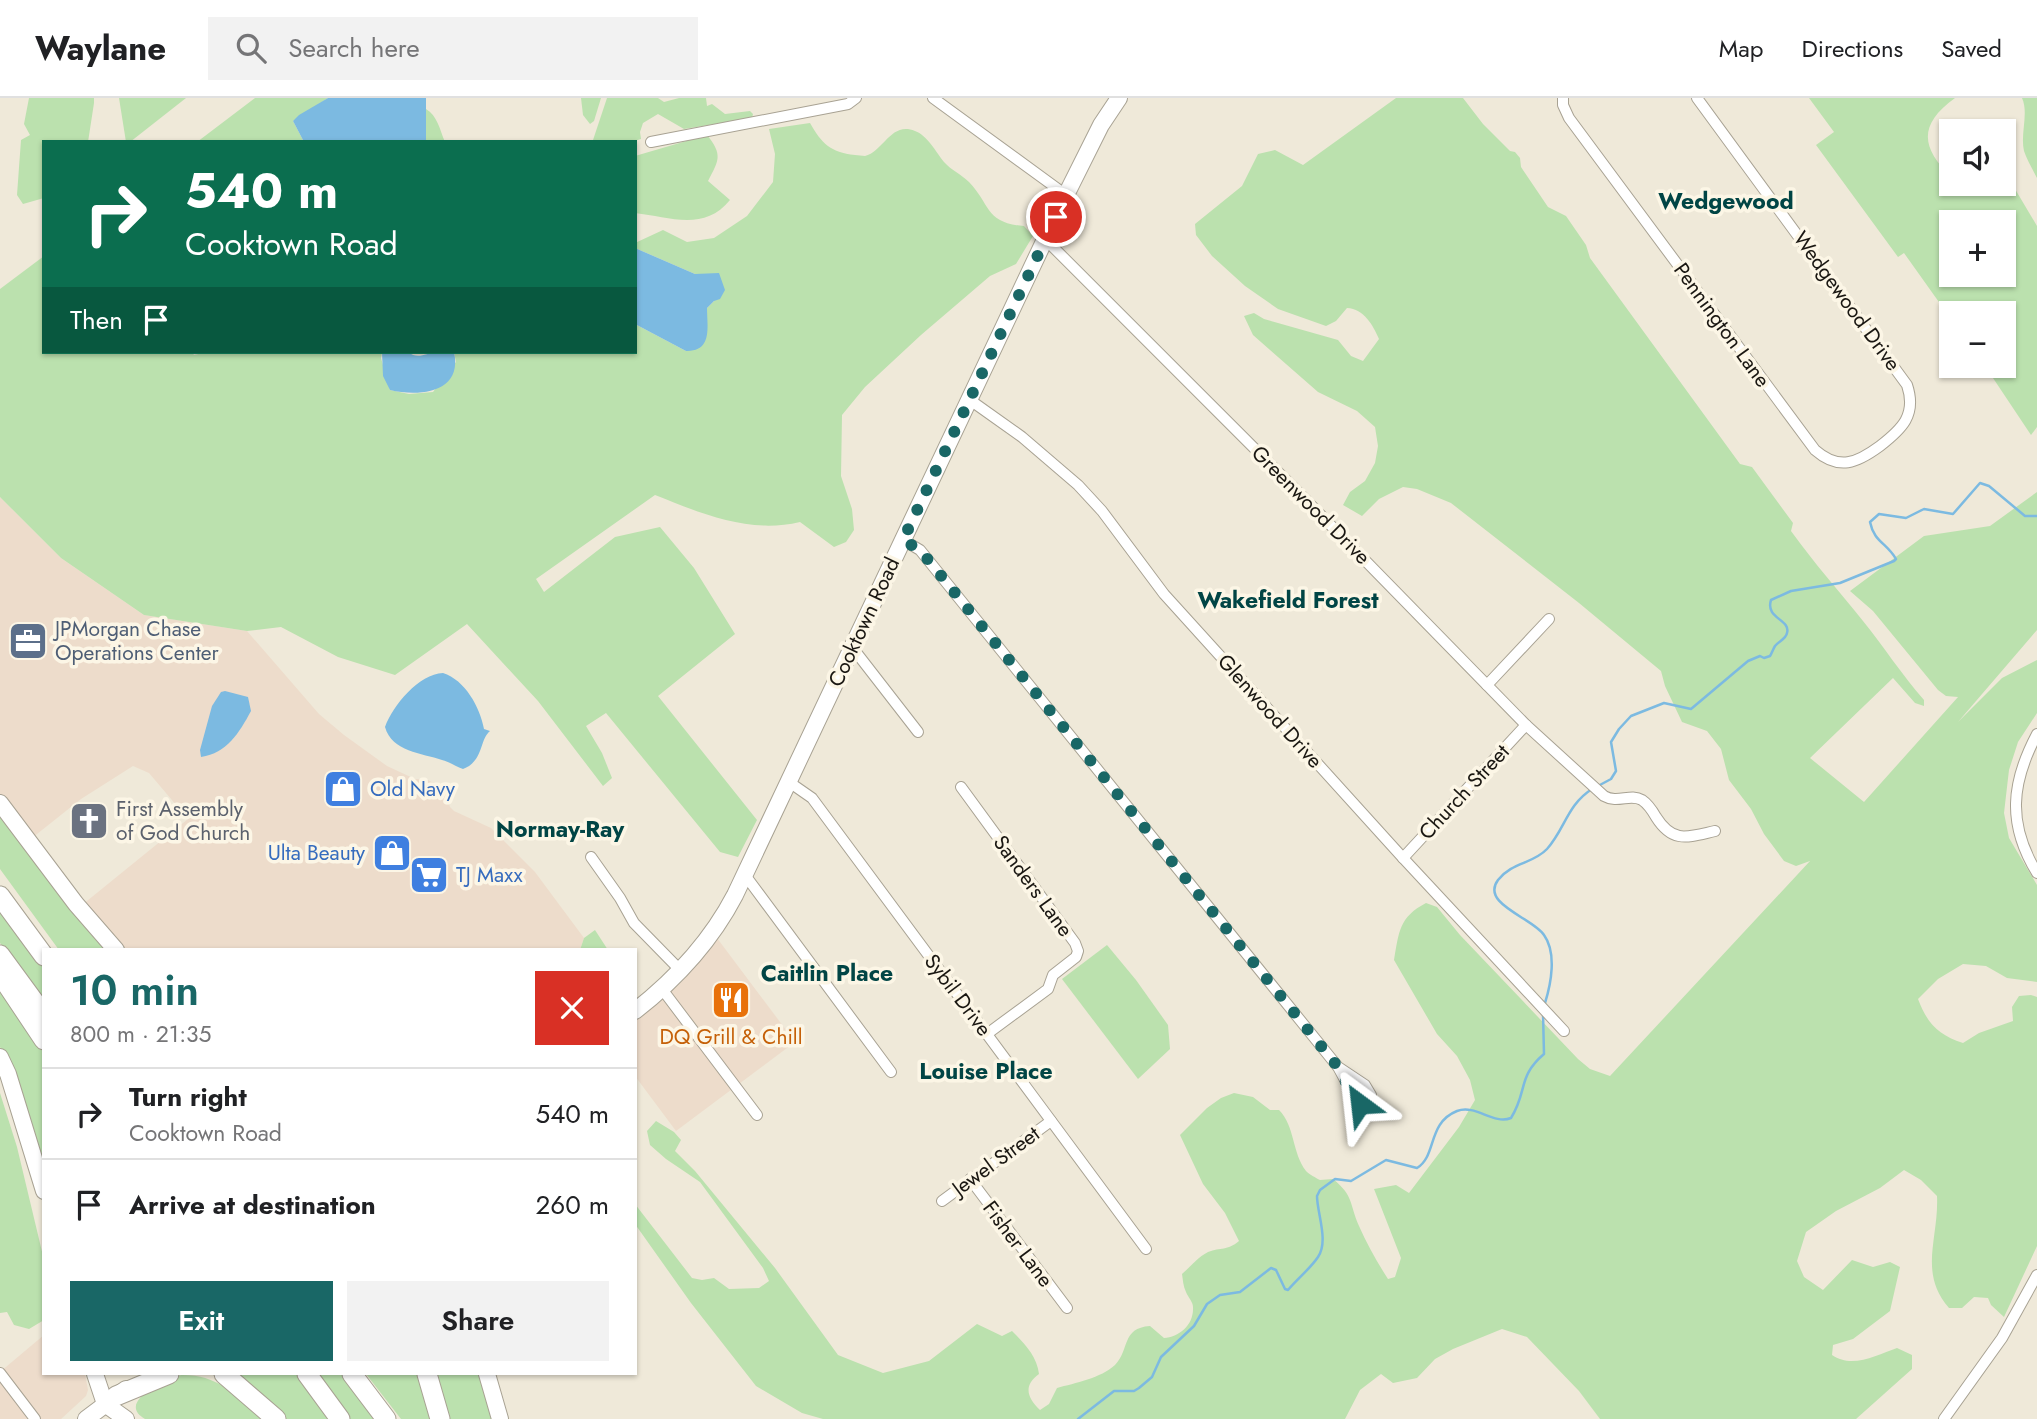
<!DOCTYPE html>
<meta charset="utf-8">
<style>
body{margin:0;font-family:Jost,sans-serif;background:#f2f2f2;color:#202124;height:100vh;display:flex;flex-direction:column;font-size:26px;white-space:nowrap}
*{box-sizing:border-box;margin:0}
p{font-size:23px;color:#757577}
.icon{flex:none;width:38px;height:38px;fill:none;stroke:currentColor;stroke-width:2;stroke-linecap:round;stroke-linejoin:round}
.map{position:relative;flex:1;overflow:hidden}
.details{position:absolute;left:42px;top:850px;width:595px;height:427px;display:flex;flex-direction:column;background:#fff;border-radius:0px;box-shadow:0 2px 5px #0004}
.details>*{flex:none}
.hud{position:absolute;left:42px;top:42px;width:595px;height:214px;border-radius:0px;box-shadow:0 2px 5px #0004;background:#0b6e4f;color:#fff;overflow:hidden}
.buttons{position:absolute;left:1939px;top:21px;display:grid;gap:14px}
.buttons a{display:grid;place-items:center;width:77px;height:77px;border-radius:0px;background:#fff;box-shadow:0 2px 5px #0004;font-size:35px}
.pin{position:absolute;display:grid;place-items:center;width:60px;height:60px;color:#fff;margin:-30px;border:4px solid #fff;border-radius:50%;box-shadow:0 2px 7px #0007}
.me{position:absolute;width:77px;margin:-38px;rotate:330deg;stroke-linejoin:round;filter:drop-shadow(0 0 5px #0008)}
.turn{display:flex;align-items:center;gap:24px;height:147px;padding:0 28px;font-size:32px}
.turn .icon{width:91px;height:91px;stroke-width:2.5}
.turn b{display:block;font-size:49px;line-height:60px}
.then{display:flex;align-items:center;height:66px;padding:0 28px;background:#0003;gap:14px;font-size:26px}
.round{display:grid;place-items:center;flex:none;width:74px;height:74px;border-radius:0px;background:#f2f2f2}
.head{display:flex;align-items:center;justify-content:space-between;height:119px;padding:0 28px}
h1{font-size:42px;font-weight:600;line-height:52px;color:#196766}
.action{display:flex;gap:14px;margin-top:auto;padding:14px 28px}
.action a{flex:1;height:80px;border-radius:0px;background:#196766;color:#fff;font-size:28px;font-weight:600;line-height:80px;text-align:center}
.action a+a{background:#f2f2f2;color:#202124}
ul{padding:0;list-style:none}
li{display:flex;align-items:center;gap:21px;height:91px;padding:0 28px;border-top:2px solid #e0e0e0}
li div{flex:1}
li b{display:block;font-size:26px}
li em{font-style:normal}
header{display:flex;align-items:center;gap:42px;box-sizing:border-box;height:98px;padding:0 35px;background:#fff;border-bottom:2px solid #e0e0e0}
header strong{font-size:33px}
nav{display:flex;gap:38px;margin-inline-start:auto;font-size:24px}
.search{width:490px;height:63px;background:#f2f2f2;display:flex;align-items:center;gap:18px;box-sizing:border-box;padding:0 24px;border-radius:0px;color:#757577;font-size:26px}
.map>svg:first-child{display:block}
.commercial{fill:#eddccb}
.green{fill:#bbe1ae;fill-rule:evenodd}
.water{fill:#7cbae1}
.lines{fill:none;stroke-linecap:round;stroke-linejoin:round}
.stream{stroke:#7cbae1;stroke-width:2.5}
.street-casing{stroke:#a8a293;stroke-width:12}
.secondary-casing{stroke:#a8a293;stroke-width:18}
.highway-casing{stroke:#a8a293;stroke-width:21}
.street{stroke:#fff;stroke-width:10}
.secondary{stroke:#fff;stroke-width:16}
.highway{stroke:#fff;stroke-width:19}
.route{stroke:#196766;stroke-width:12;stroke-dasharray:0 21.6}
.labels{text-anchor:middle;stroke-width:7;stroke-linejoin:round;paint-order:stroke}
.street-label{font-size:21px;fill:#1a1712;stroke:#fcf6e6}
.service-label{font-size:21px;fill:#4e5e75;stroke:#fcf6e6;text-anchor:start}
.shop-label{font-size:21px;fill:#366cbe;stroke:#fcf6e6;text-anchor:start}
.worship-label{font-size:21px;fill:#5b616d;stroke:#fcf6e6;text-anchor:start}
.food-label{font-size:21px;fill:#c56008;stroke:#fcf6e6}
.neighbourhood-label{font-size:23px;font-weight:bold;fill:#014545;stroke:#fcf6e6}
</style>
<header>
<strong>Waylane</strong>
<div class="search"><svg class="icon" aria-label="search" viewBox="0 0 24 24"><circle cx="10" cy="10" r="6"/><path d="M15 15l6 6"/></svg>Search here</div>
<nav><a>Map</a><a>Directions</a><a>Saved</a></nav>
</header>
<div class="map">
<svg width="2037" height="1321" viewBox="0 0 2037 1321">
<rect width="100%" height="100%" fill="#efe9d9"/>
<g class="commercial">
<path d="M 0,399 L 61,460 L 144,517 L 247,533 L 319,616 L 344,637 L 387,668 L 415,681 L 428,682 L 440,689 L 448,702 L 450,709 L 454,713 L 491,730 L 535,774 L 584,840 L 580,852 L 123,852 L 82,807 L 188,721 L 149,675 L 133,668 L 81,701 L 32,740 L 0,697 Z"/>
<path d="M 717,840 L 795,944 L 676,1033 L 635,978 L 635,923 L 680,885 Z"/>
<path d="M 44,1237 L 44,1276 L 85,1276 L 88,1292 L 86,1298 L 61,1321 L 0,1321 L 0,1274 Z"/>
</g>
<g class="green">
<path d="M 29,0 L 94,0 L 94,5 L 88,44 L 44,44 L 44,100 L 23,106 L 17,97 L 21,42 L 30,37 L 24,26 Z"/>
<path d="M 119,0 L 186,0 L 130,44 L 126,44 Z"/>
<path d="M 255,0 L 328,0 L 293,23 L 304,44 L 197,44 Z"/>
<path d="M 581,0 L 601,0 L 594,23 L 590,26 L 583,17 Z"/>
<path d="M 607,0 L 658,0 L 664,4 L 679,0 L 706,0 L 707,8 L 712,6 L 725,16 L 750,13 L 753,16 L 752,20 L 684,31 L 658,16 L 643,25 L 640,34 L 641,41 L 631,44 L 597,44 L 593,42 Z"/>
<path d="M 1396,0 L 1463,0 L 1483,26 L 1510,53 L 1515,54 L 1520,60 L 1521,69 L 1548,109 L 1566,118 L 1586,147 L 1590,160 L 1740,366 L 1752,369 L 1793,425 L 1791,433 C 1814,465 1839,493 1863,523 C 1884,549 1902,577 1924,602 L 1924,608 L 1915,605 L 1893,580 L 1810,660 L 1864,704 L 1958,599 L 1946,598 L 1938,592 L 1873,513 L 1850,493 L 1924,438 L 1990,428 L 2037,394 L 2037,532 L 1958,624 L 2002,580 L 2037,562 L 2037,615 L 2018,644 L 2009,672 L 2004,715 L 2009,740 L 2037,787 L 2037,884 L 2007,880 L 1986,868 L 1963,866 L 1938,881 L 1918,901 C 1927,925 1938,937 1963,945 L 1979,935 L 2013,923 L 2012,909 L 2019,898 L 2031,897 L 2037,899 L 2037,1148 L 2004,1219 L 1991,1207 L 1988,1200 L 1974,1199 L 1962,1210 L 1949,1210 C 1918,1174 1939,1141 1937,1098 L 1921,1082 L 1904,1072 L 1880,1090 L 1836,1113 L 1806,1134 L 1797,1163 L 1804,1179 L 1823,1192 L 1852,1162 L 1873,1169 L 1890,1164 L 1900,1169 L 1890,1213 L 1853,1241 L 1833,1247 L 1832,1257 C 1852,1271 1877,1257 1897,1250 L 1912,1257 L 1912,1271 L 1856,1321 L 1600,1321 L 1579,1293 L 1527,1239 L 1502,1231 L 1453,1251 L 1435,1261 L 1417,1280 L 1393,1285 L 1381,1276 L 1360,1292 L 1345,1321 L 823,1321 L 802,1315 L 756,1288 L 691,1205 L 635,1126 L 635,1106 L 692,1180 L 702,1182 L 714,1180 L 729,1191 L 759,1190 L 769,1183 L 763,1170 L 700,1084 L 666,1061 L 650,1047 L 647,1033 L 656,1023 L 674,1034 L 681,1042 L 675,1053 L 695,1073 L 775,1170 L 838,1257 L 883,1275 L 929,1263 L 977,1226 L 1002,1238 L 1012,1233 C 1024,1245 1037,1258 1039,1276 C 1023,1288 1027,1299 1040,1312 L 1049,1306 L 1057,1290 C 1075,1285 1101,1280 1115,1267 C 1130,1252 1121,1230 1150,1228 L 1164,1240 C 1179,1239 1194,1227 1193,1209 C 1193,1204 1188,1199 1186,1194 C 1183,1188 1183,1182 1182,1176 C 1190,1169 1198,1159 1208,1154 C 1221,1149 1227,1153 1239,1143 L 1225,1115 L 1203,1086 L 1180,1037 L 1207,1010 L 1221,1000 L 1234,995 L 1253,999 L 1270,1012 L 1279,1012 C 1295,1028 1292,1055 1306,1073 C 1309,1076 1316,1080 1320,1082 L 1333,1081 C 1354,1098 1349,1105 1359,1128 C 1367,1146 1377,1164 1388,1181 L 1395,1179 L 1401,1160 L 1374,1091 L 1396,1087 L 1409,1095 L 1459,1029 L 1475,1002 L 1470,982 L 1457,958 L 1437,936 L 1394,862 C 1399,834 1399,819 1426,805 L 1437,809 L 1460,837 L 1578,961 L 1590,971 L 1610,978 L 1810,763 L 1796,768 L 1784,763 L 1764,736 L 1751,711 L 1729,682 L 1721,651 L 1707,633 L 1682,624 L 1665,588 L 1661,573 L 1579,505 L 1451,405 L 1417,391 L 1403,389 L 1379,401 L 1362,418 L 1343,407 L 1350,394 L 1365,383 L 1375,365 L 1378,348 L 1375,329 L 1357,313 L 1318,294 L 1253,237 L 1244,218 L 1254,215 L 1264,221 L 1338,242 L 1351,258 L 1363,263 L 1379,241 C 1373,227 1364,211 1347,210 L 1336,223 L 1326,228 L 1278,211 L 1245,188 L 1212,158 L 1196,137 L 1195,126 L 1242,88 L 1258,56 L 1275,52 L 1303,67 Z"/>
<path d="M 1809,0 L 1955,0 C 1918,27 1921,49 1951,79 L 1951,86 L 1958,86 L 1969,97 C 1985,95 2002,88 2015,91 L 2037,128 L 2037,329 L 2031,337 L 1985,268 L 2004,268 L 2004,215 L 1951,215 L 1951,221 L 1904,155 L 1898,159 L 1816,47 L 1834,34 ZM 1951,124 L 2004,124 L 2004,177 L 1951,177 Z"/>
<path d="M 2022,0 L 2037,0 L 2037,80 C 2033,72 2027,62 2024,53 C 2020,36 2029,15 2022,0 Z"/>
<path d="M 426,11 C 437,17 440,32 445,44 L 426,44 Z"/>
<path d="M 810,25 C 822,46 830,54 855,57 C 858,57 862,58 865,58 C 884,53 891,23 915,33 C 927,37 936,54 944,64 C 951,72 961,76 969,84 C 991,107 985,125 1024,128 L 1033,138 L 1016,166 L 990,178 L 921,237 L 865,289 L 842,317 L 841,378 L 852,411 L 854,432 L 846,444 L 834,449 L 800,424 C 749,436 703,416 655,397 L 536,481 L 544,494 L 615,439 L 660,429 L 694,470 L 735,536 L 658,598 L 757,722 L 738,759 L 720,754 L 606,615 L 586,628 L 602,655 L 612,680 L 603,688 L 538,603 L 467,526 L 395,577 L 338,559 L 281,529 L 247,533 L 144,517 L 61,460 L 0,399 L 0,191 L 44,158 L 44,254 L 192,254 L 194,257 L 207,254 L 382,254 L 381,260 L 390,292 L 409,296 L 433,294 L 456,264 L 454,254 L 635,254 L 635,226 L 686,253 L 707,222 L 707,210 L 714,203 L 695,176 L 635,150 L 635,145 L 663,132 L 687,144 L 714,140 L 747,118 L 773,84 L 775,56 L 769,31 Z"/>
<path d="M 707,37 C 723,57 719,62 708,83 L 730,102 C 704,134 670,119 635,115 L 635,58 Z"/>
<path d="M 0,719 L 70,811 L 106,852 L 59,852 L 0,771 Z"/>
<path d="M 0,806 L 44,866 L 44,905 L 0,845 Z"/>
<path d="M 595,832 L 608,852 L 580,852 L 584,840 Z"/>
<path d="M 1107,847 L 1136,882 L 1168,927 L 1170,951 L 1138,981 L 1062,881 Z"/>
<path d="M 0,887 L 44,953 L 44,1079 L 8,966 L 0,949 Z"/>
<path d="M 0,995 L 17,1049 L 44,1162 L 44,1222 L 29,1231 L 14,1227 L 7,1214 L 0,1215 Z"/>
<path d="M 232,1276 L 297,1276 L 330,1321 L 281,1321 Z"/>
<path d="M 316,1276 L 345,1276 L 378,1321 L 349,1321 Z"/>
<path d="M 366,1276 L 419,1276 L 433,1321 L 401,1321 Z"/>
<path d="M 433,1276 L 484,1276 L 496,1321 L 445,1321 Z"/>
<path d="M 181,1277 C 218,1276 237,1298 263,1321 L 145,1321 C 115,1304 167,1281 181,1277 Z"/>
</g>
<g class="water">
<path d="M 328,0 L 426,0 L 426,44 L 304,44 L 293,23 L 299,17 Z"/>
<path d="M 635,150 L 695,176 L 719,175 L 725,192 L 720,201 L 714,203 L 707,210 C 707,228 713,254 686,253 L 635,226 Z"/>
<path d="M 382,254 L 408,254 C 418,262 426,255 436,254 C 441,253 448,254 454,254 C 463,295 419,299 390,292 L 383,278 Z"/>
<path d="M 443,575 C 465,582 480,609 484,631 L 490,633 C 479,642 484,663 463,671 C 456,669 450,664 442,662 C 422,655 392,654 385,629 C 393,607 419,576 443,575 Z"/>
<path d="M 225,593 L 248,599 L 251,613 C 239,635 227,655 201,659 L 200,652 L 212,608 L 221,594 Z"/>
</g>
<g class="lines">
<g class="stream">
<path d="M 1598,688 L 1611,681 L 1616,673 L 1611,644 L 1619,631 L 1631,618 L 1664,605 L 1691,611 L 1748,563 L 1760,558 L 1764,560 L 1770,558 C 1772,555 1773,551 1775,548 C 1779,543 1786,541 1787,535 C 1791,521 1765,521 1771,502 L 1791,493 L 1840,485 L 1894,463 L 1896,461 C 1887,445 1874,444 1870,424 L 1879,416 L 1906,420 L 1924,411 L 1953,416 L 1980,385 L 1989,388 L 2025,418 L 2037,418"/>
<path d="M 1545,905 C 1551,886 1557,855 1544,837 C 1533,820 1480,806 1498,782 C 1512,764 1533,766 1547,751 C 1565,731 1567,707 1592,691"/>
<path d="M 1078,1321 L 1114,1293 L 1134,1293 L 1139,1290 L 1152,1279 L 1161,1259 L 1194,1228 L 1207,1206 L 1220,1197 L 1240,1194 L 1271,1170 L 1276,1172 L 1285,1191 L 1288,1192 C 1298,1180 1310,1171 1318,1159 C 1329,1143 1317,1115 1317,1098 L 1320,1092 L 1335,1081 L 1351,1083 L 1386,1062 L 1417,1070 C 1437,1058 1427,1025 1457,1013 C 1476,1006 1493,1027 1511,1020 C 1528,993 1517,979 1544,956 L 1543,915"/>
</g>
<g class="street-casing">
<g id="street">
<path d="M 933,0 L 1066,97"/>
<path d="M 1563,0 L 1563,7 L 1569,20 L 1815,352 C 1839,373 1857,365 1880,348 C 1902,331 1917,317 1907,287 L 1697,0"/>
<path d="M 651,44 L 848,6 L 856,0"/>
<path d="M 1046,142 L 1307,403 L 1526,627 L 1604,698 C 1618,706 1630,695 1642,702 C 1648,706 1652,712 1656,719 C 1673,746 1688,739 1715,733"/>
<path d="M 970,302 L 1022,339 L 1078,387 L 1102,413 L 1164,496 L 1403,760 L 1564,933"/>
<path d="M 903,442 L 920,452 L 1338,969 L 1356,1002 L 1360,1006 L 1368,1004 L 1371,997 L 1365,987 L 1338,969"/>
<path d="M 852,549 L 918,634"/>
<path d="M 1487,587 L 1549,521"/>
<path d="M 2037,636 C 2011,685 2007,726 2037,775"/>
<path d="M 789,684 L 812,700 L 1146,1151"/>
<path d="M 961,689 L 1075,845 L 1078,853 L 1076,859 L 1053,877 L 1048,891 L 987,936"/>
<path d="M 591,759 L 620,800 L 634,825 L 681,873"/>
<path d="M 1403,760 L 1526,627"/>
<path d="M 745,777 L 891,974"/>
<path d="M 662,891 L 757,1017"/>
<path d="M 970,1081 L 1067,1210"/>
<path d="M 942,1103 L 1051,1023"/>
<path d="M 0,1275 L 35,1321"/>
<path d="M 1944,1321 L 2002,1240 L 2037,1177"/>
</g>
</g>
<g class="secondary-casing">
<g id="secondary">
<path d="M 0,705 L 76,806 L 116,852"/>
<path d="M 635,913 C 676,881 711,843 735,797 L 1066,97 L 1101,27 L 1119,0"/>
<path d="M 0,959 L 8,976 L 44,1093"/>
<path d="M 95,1276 L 105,1306 L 126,1321"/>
<path d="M 487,1276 L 500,1321"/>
<path d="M 86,1321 L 126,1291"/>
</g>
</g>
<g class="highway-casing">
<g id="highway">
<path d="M 0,798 L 44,858"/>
<path d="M 0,857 L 44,917"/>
<path d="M 0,876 L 44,942"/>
<path d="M 224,1276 L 276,1321"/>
<path d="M 307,1276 L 340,1321"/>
<path d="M 352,1276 L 386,1321"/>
<path d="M 427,1276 L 440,1321"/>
<path d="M 116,1298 L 169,1276"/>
</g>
</g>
<use href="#street" class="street"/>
<use href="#secondary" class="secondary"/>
<use href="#highway" class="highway"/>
</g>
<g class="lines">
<path class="route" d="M 1056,119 L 903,442 L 920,452 L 938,474 L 1338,969 L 1354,999 L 1360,1006"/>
</g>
<defs>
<g id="office-square" transform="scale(2.0125)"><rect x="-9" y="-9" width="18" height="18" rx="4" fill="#5c6f8a" stroke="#fcf6e6"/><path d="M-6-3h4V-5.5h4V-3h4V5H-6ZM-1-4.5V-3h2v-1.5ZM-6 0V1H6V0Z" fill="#fff"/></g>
<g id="shop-square" transform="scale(2.0125)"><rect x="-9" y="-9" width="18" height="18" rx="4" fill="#3f7fe0" stroke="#fcf6e6"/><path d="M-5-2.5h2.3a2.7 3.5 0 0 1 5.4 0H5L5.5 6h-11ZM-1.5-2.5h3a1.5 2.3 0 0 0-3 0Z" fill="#fff"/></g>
<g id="church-square" transform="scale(2.0125)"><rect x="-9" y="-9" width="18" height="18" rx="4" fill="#6b7280" stroke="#fcf6e6"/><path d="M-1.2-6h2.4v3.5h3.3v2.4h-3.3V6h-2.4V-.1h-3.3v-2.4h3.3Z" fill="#fff"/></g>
<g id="supermarket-square" transform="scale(2.0125)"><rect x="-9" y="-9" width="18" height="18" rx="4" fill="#3f7fe0" stroke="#fcf6e6"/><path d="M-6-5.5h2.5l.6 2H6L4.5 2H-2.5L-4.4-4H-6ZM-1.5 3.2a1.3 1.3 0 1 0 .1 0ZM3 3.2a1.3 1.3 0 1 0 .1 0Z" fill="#fff"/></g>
<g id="restaurant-square" transform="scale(2.0125)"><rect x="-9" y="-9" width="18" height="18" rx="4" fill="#e8710a" stroke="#fcf6e6"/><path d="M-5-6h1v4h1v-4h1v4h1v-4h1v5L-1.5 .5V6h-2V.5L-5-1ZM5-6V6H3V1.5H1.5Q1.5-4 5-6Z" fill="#fff"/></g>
</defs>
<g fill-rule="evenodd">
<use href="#office-square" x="28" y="543"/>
<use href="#shop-square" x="343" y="691"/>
<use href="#church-square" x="89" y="723"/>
<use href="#shop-square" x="392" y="755"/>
<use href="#supermarket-square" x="429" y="777"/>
<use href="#restaurant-square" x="731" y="902"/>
</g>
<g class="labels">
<g class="street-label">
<text transform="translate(1847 203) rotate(54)" y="7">Wedgewood Drive</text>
<text transform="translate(1722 227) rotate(54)" y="7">Pennington Lane</text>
<text transform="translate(1311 407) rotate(45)" y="7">Greenwood Drive</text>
<text transform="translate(864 524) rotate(-65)" y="7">Cooktown Road</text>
<text transform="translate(1270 613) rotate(48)" y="7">Glenwood Drive</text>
<text transform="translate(1464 694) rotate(-47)" y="7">Church Street</text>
<text transform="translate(1033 788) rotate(54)" y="7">Sanders Lane</text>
<text transform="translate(958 897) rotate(53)" y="7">Sybil Drive</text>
<text transform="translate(996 1063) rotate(-36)" y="7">Jewel Street</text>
<text transform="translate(1018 1146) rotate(53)" y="7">Fisher Lane</text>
</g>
<g class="service-label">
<text x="55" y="538">JPMorgan Chase<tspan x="55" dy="24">Operations Center</tspan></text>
</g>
<g class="shop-label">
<text x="370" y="698">Old Navy</text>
<text x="365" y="762" text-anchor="end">Ulta Beauty</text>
<text x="456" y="784">TJ Maxx</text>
</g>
<g class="worship-label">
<text x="116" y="718">First Assembly<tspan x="116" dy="24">of God Church</tspan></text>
</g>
<g class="food-label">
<text x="731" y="946">DQ Grill &amp; Chill</text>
</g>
<g class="neighbourhood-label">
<text x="1726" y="111">Wedgewood</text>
<text x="1288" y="510">Wakefield Forest</text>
<text x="560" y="739">Normay-Ray</text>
<text x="827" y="883">Caitlin Place</text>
<text x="986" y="981">Louise Place</text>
</g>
</g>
</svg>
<div class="buttons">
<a><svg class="icon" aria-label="sound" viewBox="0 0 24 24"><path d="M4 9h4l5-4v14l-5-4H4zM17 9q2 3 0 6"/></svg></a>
<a>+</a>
<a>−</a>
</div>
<div class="pin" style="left:1056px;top:119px;background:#d93025"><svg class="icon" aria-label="arrive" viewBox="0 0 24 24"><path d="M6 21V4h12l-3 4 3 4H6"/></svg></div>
<svg class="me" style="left:1360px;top:1006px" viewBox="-20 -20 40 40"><path d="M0-17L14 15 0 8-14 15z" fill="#196766" stroke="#fff" stroke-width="4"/></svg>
<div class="hud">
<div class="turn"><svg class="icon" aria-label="right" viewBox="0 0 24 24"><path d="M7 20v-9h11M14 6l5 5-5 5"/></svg><div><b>540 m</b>Cooktown Road</div></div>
<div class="then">Then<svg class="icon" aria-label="arrive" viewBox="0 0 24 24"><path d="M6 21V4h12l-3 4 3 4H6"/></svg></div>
</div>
<section class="details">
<div class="head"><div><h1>10 min</h1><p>800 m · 21:35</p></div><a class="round" style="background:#d93025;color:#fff"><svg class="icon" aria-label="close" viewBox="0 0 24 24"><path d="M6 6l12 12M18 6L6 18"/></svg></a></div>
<ul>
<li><svg class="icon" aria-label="right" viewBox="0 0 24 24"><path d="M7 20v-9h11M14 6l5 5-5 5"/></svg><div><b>Turn right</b><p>Cooktown Road</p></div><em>540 m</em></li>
<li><svg class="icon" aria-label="arrive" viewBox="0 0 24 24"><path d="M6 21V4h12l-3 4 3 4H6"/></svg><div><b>Arrive at destination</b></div><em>260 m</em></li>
</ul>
<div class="action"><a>Exit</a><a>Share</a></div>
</section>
</div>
